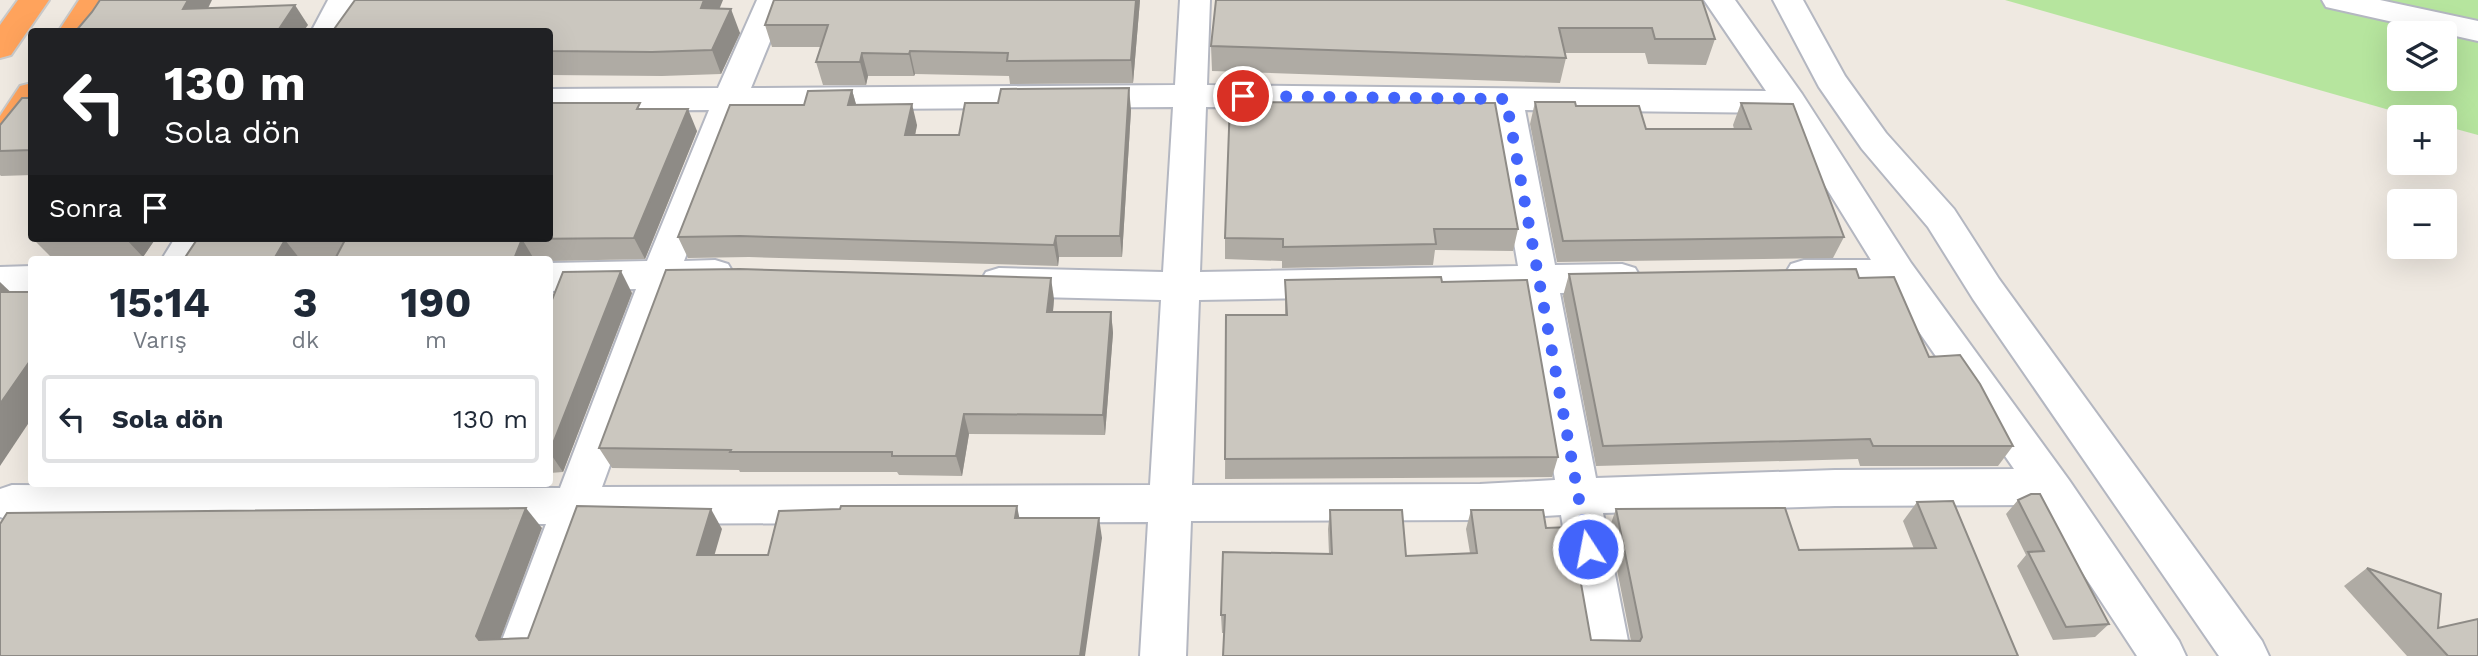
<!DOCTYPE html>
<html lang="tr">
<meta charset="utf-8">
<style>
body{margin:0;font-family:"Work Sans",sans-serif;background:#f6f6f7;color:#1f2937;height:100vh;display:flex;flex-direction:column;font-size:26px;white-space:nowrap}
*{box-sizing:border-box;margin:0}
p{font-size:23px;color:#747a83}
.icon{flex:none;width:38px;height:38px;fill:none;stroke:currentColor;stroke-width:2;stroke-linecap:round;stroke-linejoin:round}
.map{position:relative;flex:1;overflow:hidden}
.side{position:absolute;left:28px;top:256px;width:525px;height:231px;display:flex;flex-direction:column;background:#fff;border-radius:7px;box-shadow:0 7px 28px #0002}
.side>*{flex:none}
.guide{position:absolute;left:28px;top:28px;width:525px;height:214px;border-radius:7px;box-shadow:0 7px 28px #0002;background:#202124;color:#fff;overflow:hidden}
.tools{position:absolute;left:2387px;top:21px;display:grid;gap:14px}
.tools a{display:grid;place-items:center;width:70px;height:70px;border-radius:7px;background:#fff;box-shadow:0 7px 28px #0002;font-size:35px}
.pin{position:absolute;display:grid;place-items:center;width:60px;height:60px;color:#fff;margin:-30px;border:4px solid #fff;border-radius:50%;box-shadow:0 2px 7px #0007}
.me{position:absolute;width:77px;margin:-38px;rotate:349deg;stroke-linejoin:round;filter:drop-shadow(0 0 5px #0008)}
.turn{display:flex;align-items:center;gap:24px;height:147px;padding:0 21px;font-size:32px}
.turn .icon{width:91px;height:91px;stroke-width:2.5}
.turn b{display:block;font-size:49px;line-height:60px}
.then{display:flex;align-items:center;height:66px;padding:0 21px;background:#0003;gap:14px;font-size:26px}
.eta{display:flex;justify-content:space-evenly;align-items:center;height:119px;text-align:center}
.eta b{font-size:42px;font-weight:700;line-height:49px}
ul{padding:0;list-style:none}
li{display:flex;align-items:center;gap:21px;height:88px;margin:0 14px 10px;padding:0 7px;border:4px solid #e0e1e3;border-radius:7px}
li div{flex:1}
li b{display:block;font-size:26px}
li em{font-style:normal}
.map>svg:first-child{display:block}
.green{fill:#b6e59e;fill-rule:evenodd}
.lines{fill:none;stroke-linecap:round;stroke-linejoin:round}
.minor-casing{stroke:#b4b7c1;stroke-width:4}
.highway-casing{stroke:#c9c9c9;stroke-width:4}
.minor{fill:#fff;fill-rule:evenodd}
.highway{fill:#ffa35c;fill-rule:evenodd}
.wall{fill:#afaba4}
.shaded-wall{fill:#8e8b86}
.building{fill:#cbc7bf;stroke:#8e8b86;stroke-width:2}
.route{stroke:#4264fb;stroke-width:12;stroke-dasharray:0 21.6}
</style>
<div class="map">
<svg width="2478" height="656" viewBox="0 0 2478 656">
<rect width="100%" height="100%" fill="#efe9e1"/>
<path class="green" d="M 2005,0 L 2478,0 L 2478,135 L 2445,126 L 2445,117 L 2414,117 ZM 2399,33 L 2445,33 L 2445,79 L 2399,79 Z"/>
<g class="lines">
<g class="minor-casing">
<g id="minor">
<path d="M 328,0 L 358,0 L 342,32 L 311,32 Z"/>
<path d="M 757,0 L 787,0 L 751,88 L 1175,85 L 1180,0 L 1210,0 L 1207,85 L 1766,91 L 1704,0 L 1735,0 L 1802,94 L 1911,263 L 2069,480 L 2179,641 L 2186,656 L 2137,656 L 2038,505 L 1835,506 L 1603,513 L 1631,656 L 1585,656 L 1561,515 L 1480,520 L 1191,521 L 1186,656 L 1140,656 L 1148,522 L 589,524 L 542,656 L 496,656 L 546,524 L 12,521 L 0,517 L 0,489 L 12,485 L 560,488 L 636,289 L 550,291 L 550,263 L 647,261 L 709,110 L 550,111 L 550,89 L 718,88 ZM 1173,107 L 1163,272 L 999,268 L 986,272 L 980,282 L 986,292 L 999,296 L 1161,300 L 1150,485 L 602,487 L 674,289 L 715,288 L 728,284 L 734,274 L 728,264 L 715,260 L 684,261 L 742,110 ZM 1206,107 L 1491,110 L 1518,266 L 1200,272 ZM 1525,110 L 1780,113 L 1871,260 L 1804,260 L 1791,264 L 1785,274 L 1791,284 L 1804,288 L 1888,287 L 2014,469 L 1835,470 L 1596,478 L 1560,293 L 1622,292 L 1635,288 L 1641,278 L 1635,268 L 1622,264 L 1555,265 ZM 1523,294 L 1555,480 L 1480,484 L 1192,485 L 1199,300 Z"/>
<path d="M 1773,0 L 1803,0 L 1845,76 L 1886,133 L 1954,209 L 1999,279 L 2262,641 L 2269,656 L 2219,656 L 1973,299 L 1928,227 L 1862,149 L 1819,87 Z"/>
<path d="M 2322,0 L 2380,0 L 2478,21 L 2478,41 L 2326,7 Z"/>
<path d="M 175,238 L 213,238 L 200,259 L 162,259 Z"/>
<path d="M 32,266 L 32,294 L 0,295 L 0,267 Z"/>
</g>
</g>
<g class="highway-casing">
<g id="highway">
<path d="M 18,0 L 49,0 L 11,55 L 0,58 L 0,25 Z"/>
<path d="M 79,0 L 109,0 L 89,32 L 58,32 Z"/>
<path d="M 32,83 L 32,120 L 12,150 L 0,154 L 0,116 L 20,86 Z"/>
</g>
</g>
<use href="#minor" class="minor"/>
<use href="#highway" class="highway"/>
</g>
<g class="wall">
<path d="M 1140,0 L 1133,83 L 1010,84 L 1009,76 L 915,74 L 914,76 L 868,76 L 866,85 L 823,85 L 816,62 L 821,47 L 772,47 L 765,25 Z"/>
<path d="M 1702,0 L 1715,39 L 1706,65 L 1648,64 L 1645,53 L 1565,53 L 1566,58 L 1560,83 L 1212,71 L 1211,46 Z"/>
<path d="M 720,8 L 740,33 L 721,74 L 662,76 L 550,75 L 550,32 Z"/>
<path d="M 852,90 L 856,104 L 917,125 L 915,135 L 959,135 L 1131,110 L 1122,257 L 1059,257 L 1058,266 L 749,257 L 688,258 L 678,237 Z"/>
<path d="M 32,98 L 32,175 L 1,176 L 0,175 L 0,125 Z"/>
<path d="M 1230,102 L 1518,229 L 1513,251 L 1435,250 L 1433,265 L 1282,268 L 1282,261 L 1225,259 L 1225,238 Z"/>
<path d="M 1535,102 L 1576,106 L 1646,129 L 1734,129 L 1733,125 L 1741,103 L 1844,237 L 1833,258 L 1557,262 L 1530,124 Z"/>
<path d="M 642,109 L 697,131 L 645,259 L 550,261 L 550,259 L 184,259 Z"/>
<path d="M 32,238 L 156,238 L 143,257 L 53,259 Z"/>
<path d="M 1569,274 L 1859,278 L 1929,357 L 2013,446 L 1998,466 L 1860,466 L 1858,459 L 1596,466 L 1563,296 Z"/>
<path d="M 1285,280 L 1442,282 L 1558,457 L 1552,477 L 1225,479 L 1226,315 L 1285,315 Z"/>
<path d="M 632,293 L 563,472 L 550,473 L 550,305 Z"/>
<path d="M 1054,299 L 1053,312 L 1111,312 L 1113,333 L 1105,435 L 969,434 L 962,476 L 899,475 L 897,472 L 740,472 L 739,470 L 612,468 L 599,448 Z"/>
<path d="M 2018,500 L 2109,624 L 2095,637 L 2053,640 L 2017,566 L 2026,555 L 2006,514 Z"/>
<path d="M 1917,502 L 2018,656 L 1222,633 L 1221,615 L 1329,554 L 1328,529 L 1330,510 L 1406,556 L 1470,553 L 1466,529 L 1471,510 L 1546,528 L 1591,640 L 1631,641 L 1609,529 L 1616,509 L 1799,550 L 1914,549 L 1903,521 Z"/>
<path d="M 2367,568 L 2438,628 L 2478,656 L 2407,656 L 2344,586 Z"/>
</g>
<g class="shaded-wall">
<path d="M 188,0 L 212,0 L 198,29 L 183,9 Z"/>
<path d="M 704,0 L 723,0 L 710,32 L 701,8 Z"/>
<path d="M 1136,0 L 1140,0 L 1133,83 L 1131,60 Z"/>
<path d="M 295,5 L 308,25 L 303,32 L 277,32 Z"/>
<path d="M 731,9 L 740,33 L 721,74 L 712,50 Z"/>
<path d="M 910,51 L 915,74 L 914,76 L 909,54 Z"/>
<path d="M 862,53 L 868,76 L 866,85 L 860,62 Z"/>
<path d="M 1129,88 L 1131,110 L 1122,257 L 1120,236 Z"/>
<path d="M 852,90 L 858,112 L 848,105 Z"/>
<path d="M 912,104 L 917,125 L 911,156 L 905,135 Z"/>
<path d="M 688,109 L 697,131 L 645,259 L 634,238 Z"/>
<path d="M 1056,236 L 1059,257 L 1058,266 L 1054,245 Z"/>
<path d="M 125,238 L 156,238 L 143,257 Z"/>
<path d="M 522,239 L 534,259 L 514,259 Z"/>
<path d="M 285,240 L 300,259 L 274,259 Z"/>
<path d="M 621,271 L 632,293 L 563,472 L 550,453 L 550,451 Z"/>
<path d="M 1051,278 L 1054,299 L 1051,333 L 1047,312 Z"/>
<path d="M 0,282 L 20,301 L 0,306 Z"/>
<path d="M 1111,312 L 1113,333 L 1105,435 L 1103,415 Z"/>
<path d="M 32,358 L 32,418 L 0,466 L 0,404 Z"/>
<path d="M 964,414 L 969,434 L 962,476 L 956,456 Z"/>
<path d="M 1017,506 L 1021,526 L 1015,518 Z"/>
<path d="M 526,508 L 542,528 L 494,656 L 476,636 Z"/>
<path d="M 711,509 L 722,529 L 709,574 L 697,555 Z"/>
<path d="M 1099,518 L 1102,538 L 1085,656 L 1080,656 Z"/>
</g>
<g class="building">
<path d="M 100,0 L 188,0 L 183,9 L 295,5 L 277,32 L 75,32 L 92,12 Z"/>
<path d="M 355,0 L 704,0 L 701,8 L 731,9 L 712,50 L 652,52 L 550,51 L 550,32 L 332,32 Z"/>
<path d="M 774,0 L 1136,0 L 1131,60 L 1007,61 L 1008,53 L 910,51 L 909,54 L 862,53 L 860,62 L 816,62 L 828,25 L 765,25 Z"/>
<path d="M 1216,0 L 1702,0 L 1715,39 L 1655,39 L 1652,28 L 1559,28 L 1566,58 L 1211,46 Z"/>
<path d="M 1129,88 L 1120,236 L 1056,236 L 1054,245 L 740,236 L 678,237 L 730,105 L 804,105 L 808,91 L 852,90 L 848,105 L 912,104 L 905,135 L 959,135 L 965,103 L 998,103 L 1001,89 Z"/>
<path d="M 22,98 L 32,98 L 32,150 L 0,151 L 0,125 Z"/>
<path d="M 1230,102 L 1495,103 L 1518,229 L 1434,229 L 1436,244 L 1283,247 L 1283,239 L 1225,238 Z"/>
<path d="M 1535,102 L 1575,102 L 1576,106 L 1639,106 L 1646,129 L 1751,129 L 1741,103 L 1793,104 L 1844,237 L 1563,241 Z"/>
<path d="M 550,103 L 640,103 L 637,109 L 688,109 L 634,238 L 522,239 L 514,259 L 335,259 L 345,240 L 285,240 L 274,259 L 184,259 L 198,238 L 550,238 Z"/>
<path d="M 740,269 L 1051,278 L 1047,312 L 1111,312 L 1103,415 L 964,414 L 956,456 L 892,456 L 892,452 L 730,452 L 731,450 L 599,448 L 666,270 Z"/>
<path d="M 1856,269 L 1859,278 L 1894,277 L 1929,357 L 1960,355 L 1980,384 L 2013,446 L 1873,446 L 1870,439 L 1603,446 L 1569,274 Z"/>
<path d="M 621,271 L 550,451 L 550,305 L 563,272 Z"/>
<path d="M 1441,277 L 1442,282 L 1527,280 L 1558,457 L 1225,459 L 1226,315 L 1287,315 L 1285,280 Z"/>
<path d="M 0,292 L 32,292 L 32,358 L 0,404 Z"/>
<path d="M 2031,494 L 2040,494 L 2109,624 L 2066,627 L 2028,552 L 2044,551 L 2018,500 Z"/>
<path d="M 1953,501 L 2018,656 L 1223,656 L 1225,615 L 1221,615 L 1223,552 L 1332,554 L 1330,510 L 1402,510 L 1406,556 L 1477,553 L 1471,510 L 1543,510 L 1546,528 L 1571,527 L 1591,640 L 1640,641 L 1642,637 L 1616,509 L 1785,508 L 1799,550 L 1936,548 L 1917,502 Z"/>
<path d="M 577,506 L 711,509 L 697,555 L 768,555 L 779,511 L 840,509 L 841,506 L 1017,506 L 1015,518 L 1099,518 L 1080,656 L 0,656 L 0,524 L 7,513 L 526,508 L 476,636 L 479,640 L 528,638 Z"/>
<path d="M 2367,568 L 2441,594 L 2438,628 L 2478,619 L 2478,656 L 2448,656 Z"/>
</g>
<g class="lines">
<path class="route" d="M 1243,96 L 1506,99 L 1588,549"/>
</g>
</svg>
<div class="tools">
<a><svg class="icon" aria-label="layers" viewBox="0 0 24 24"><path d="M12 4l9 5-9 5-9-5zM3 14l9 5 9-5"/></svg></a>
<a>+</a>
<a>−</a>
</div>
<div class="pin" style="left:1243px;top:96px;background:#d93025"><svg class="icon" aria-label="arrive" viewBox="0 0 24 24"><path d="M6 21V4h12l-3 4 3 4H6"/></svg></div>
<svg class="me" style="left:1588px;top:549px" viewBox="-20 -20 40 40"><circle r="17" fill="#4264fb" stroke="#fff" stroke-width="3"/><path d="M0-11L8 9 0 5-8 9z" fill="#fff"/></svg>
<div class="guide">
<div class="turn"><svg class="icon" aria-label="left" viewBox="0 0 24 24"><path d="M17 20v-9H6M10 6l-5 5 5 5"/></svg><div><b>130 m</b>Sola dön</div></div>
<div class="then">Sonra<svg class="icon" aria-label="arrive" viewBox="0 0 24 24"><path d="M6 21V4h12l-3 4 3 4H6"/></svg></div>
</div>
<section class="side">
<div class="eta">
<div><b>15:14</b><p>Varış</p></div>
<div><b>3</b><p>dk</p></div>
<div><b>190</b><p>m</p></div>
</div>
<ul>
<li><svg class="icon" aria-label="left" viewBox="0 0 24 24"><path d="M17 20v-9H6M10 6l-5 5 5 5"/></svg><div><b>Sola dön</b></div><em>130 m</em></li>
</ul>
</section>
</div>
